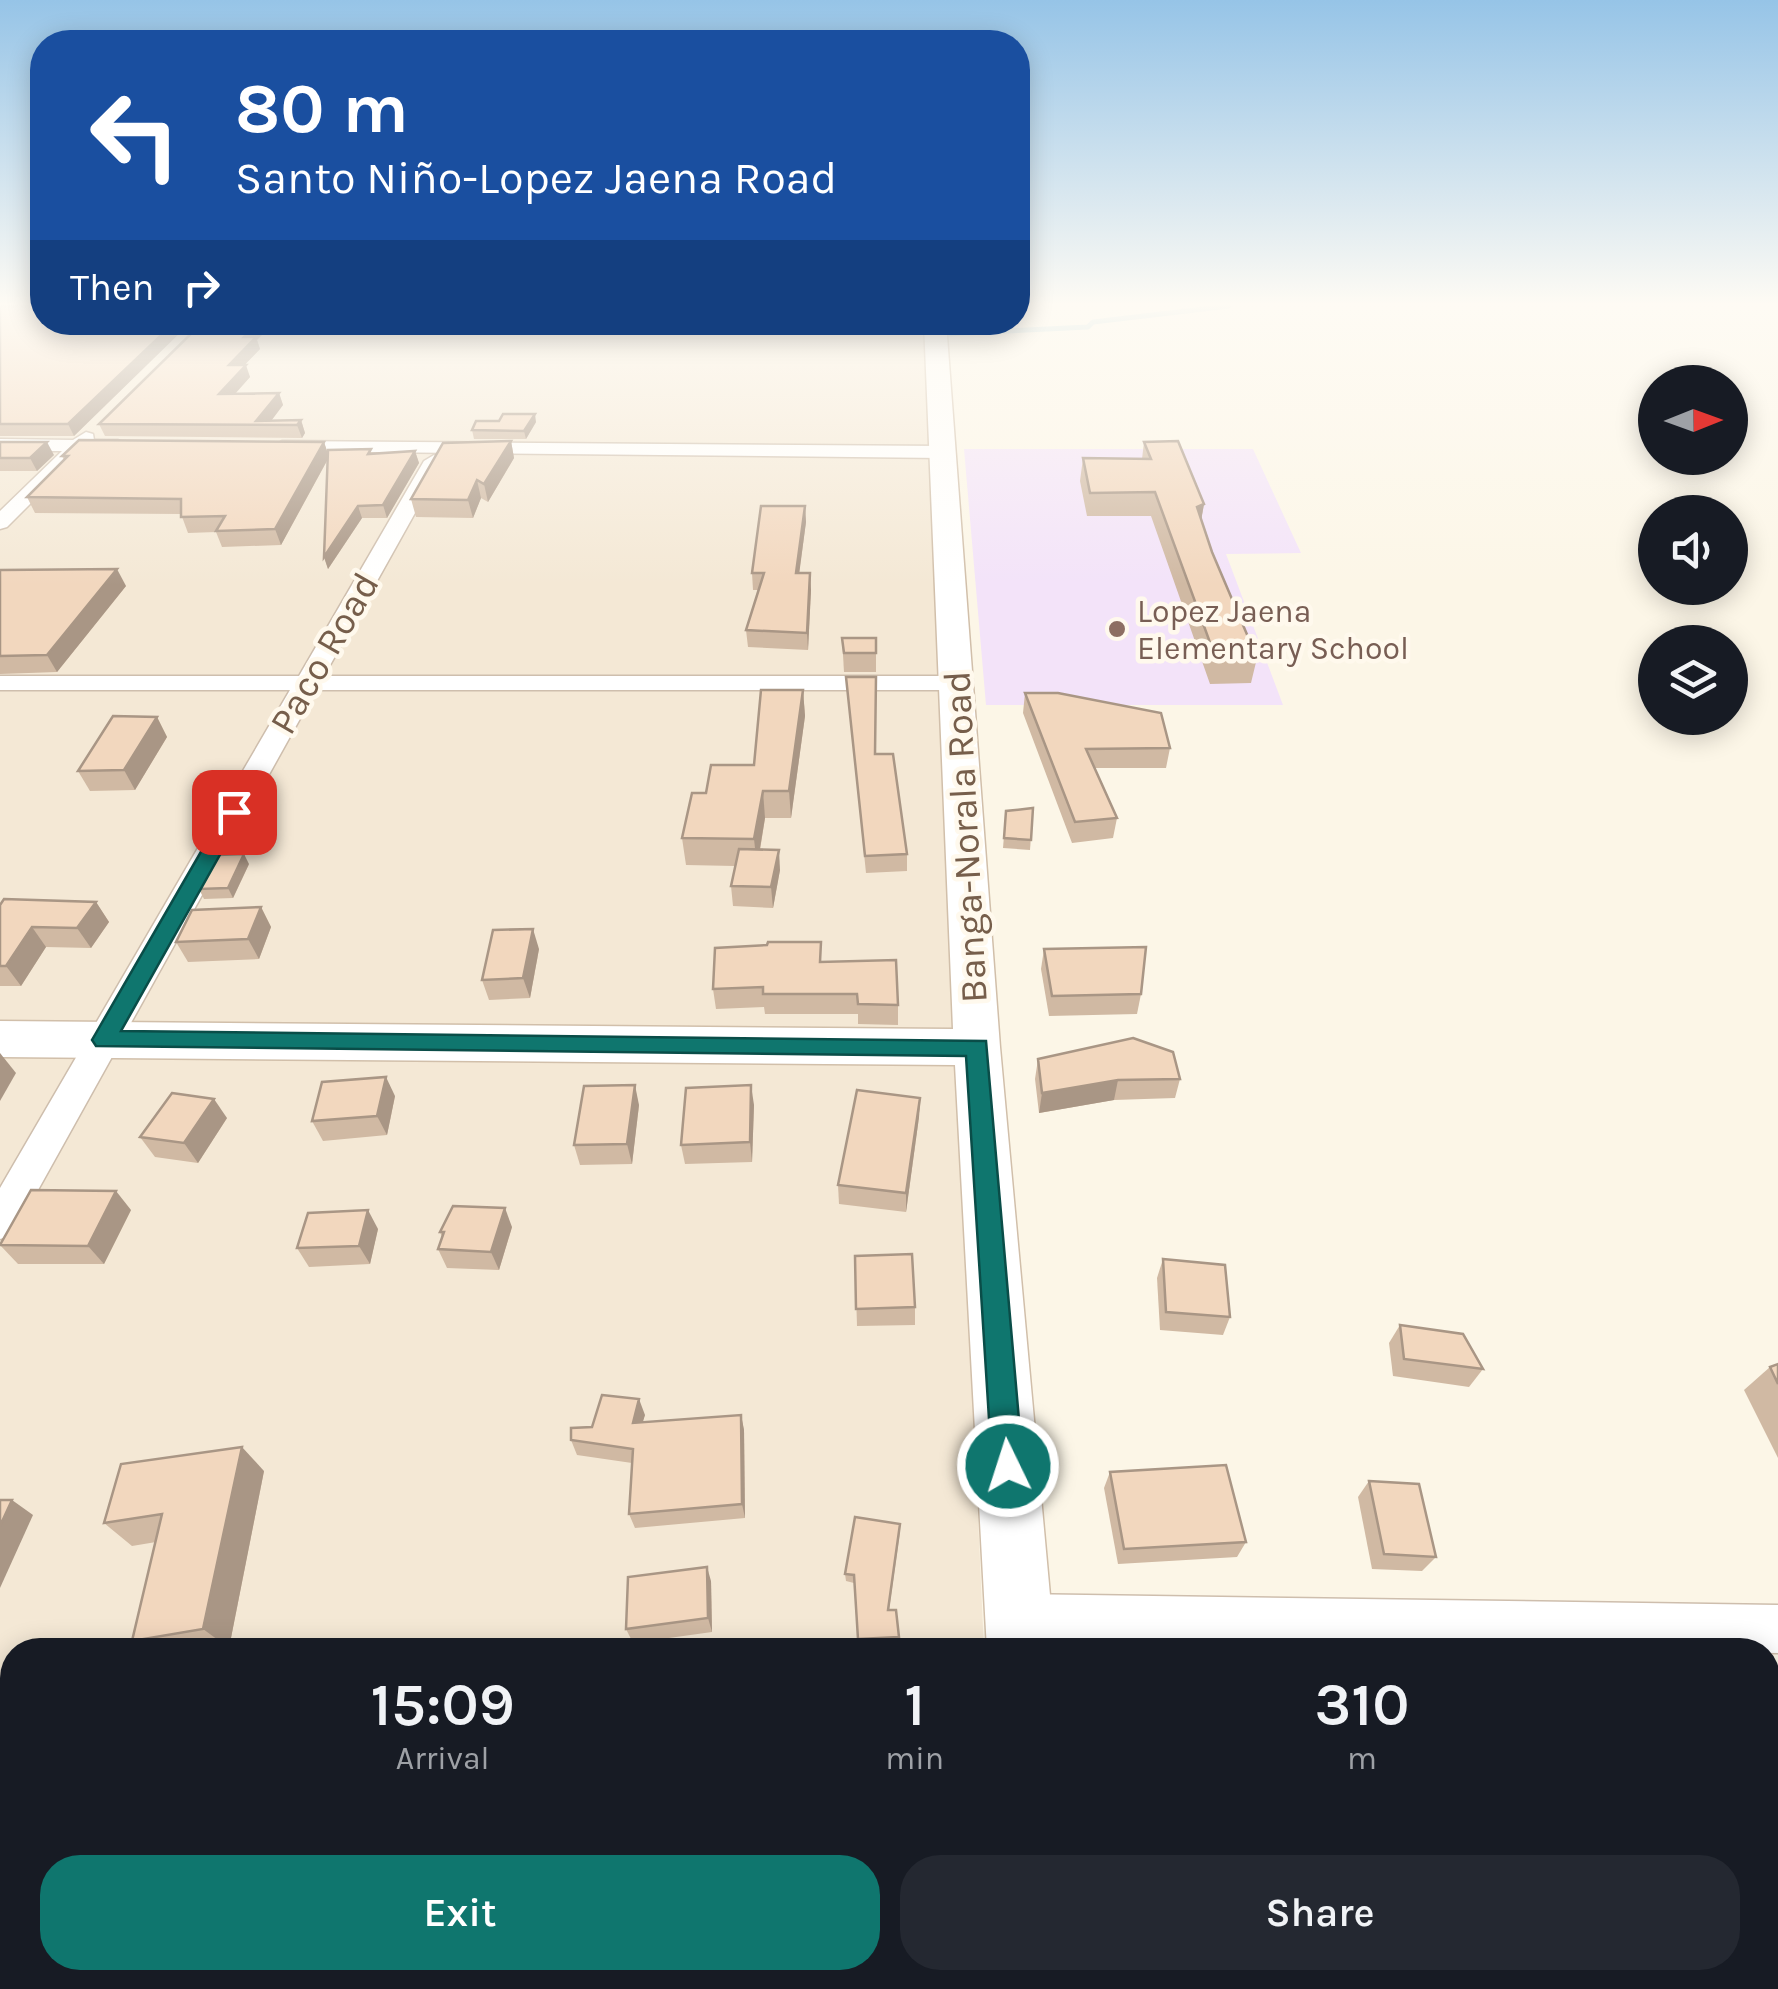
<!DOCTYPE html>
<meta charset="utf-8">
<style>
body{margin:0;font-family:Karla,sans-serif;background:#242831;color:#f1f3f6;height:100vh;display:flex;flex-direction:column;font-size:38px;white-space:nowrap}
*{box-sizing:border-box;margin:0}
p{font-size:32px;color:#9ea1a6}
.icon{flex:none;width:55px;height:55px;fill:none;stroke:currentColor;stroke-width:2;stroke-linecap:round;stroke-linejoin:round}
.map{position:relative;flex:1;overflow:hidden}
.drawer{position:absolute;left:0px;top:1638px;width:1780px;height:352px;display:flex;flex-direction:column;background:#171b24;border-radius:40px 40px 0 0;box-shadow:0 5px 25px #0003}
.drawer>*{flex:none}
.top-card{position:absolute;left:30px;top:30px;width:1000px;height:305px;border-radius:40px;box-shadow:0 5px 25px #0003;background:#1a4fa0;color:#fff;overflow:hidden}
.needle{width:65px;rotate:89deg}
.buttons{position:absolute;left:1638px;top:365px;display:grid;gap:20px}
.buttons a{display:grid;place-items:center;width:110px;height:110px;border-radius:50%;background:#171b24;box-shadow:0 5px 25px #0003;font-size:50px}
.pin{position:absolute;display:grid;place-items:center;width:85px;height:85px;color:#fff;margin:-42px;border-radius:20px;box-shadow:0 5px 15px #0006}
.me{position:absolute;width:110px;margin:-55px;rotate:356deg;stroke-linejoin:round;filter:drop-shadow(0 0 8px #0008)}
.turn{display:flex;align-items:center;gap:35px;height:210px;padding:0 40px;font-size:45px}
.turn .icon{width:130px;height:130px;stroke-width:2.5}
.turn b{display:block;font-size:70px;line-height:85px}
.then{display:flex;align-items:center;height:95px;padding:0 40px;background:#0003;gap:20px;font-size:38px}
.eta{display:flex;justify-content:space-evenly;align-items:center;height:170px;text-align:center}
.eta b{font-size:60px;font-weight:600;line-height:70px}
.primary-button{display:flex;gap:20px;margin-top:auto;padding:20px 40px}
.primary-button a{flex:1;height:115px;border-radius:40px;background:#0f766e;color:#fff;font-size:40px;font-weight:600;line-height:115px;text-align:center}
.primary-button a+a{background:#242831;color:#f1f3f6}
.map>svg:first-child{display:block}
.residential{fill:#f4e8d5}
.education{fill:#f3e3f9}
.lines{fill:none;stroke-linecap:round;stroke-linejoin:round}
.stream{stroke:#a1cbd8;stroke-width:5}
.street-casing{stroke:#cebead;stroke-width:3}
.secondary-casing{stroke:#d1bfaa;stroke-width:3}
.street{fill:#fff;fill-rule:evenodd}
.secondary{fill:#fff;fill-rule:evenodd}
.wall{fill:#d0b9a3}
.shaded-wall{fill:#a99685}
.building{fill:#f2d7be;stroke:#a99685;stroke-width:2.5}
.route{fill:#0f766e;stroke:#0a4d48;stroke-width:2.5}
.education-dot{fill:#8d6e63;stroke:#fff9ed;stroke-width:4}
.labels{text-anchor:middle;stroke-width:9;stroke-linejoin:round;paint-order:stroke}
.far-education-label{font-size:32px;fill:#785e54;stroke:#fff9ed;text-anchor:start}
.street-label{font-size:38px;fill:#765e4b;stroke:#fff9ed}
</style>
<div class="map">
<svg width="1778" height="1989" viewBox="0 0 1778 1989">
<rect width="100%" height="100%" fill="#fcf6e7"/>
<path class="residential" d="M 0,306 L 42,322 L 924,323 L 984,1650 L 12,1650 L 12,1978 L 999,1978 L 1000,1989 L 0,1989 Z"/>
<path class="education" d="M 964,449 L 1253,449 L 1301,553 L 1226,554 L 1283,705 L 986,705 Z"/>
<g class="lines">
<path class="stream" d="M 946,334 L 1088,327 L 1093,322 L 1229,306"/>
<g class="street-casing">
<g id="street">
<path d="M 86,432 L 93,434 L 94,440 L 118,440 L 128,446 L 118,452 L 83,451 L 7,527 L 0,529 L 0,511 L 62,451 L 0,451 L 0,439 L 73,440 Z"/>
<path d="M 282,441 L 943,446 L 953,452 L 943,458 L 275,451 L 272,447 Z"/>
<path d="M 434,455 L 444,461 L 324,676 L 956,676 L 968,683 L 956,690 L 316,690 L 13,1235 L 0,1239 L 0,1188 L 290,690 L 0,690 L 0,676 L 299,676 L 424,461 Z"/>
<path d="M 1018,1594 L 1778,1605 L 1778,1653 L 1018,1642 L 1001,1635 L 994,1618 L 1001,1601 Z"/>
</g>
</g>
<g class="secondary-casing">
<g id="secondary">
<path d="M 924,322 L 946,322 L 1000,1047 L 1055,1650 L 987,1650 L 955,1065 L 0,1057 L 0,1021 L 953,1029 Z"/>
<path d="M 1005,1978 L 1083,1978 L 1084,1989 L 1006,1989 Z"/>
</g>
</g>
<use href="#street" class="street"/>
<use href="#secondary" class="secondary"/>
</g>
<g class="wall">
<path d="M 0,306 L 42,322 L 191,322 L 74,436 L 0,436 Z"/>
<path d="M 257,340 L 260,349 L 244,365 L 250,377 L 235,394 L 279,393 L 283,405 L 271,421 L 301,420 L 305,433 L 302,438 L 105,436 L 99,424 Z"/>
<path d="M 536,422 L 526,439 L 474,439 L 472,430 Z"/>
<path d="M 511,441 L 514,458 L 488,502 L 481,498 L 473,518 L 416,517 L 411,499 Z"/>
<path d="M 0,442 L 54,455 L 37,471 L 0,471 Z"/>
<path d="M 324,442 L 328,454 L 373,454 L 415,451 L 419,463 L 387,518 L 362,518 L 328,569 L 324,557 L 328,459 L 281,545 L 222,547 L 216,532 L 188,533 L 181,514 L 35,513 L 27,497 L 64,460 L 62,456 Z"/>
<path d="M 1144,442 L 1204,504 L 1201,520 L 1212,552 L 1257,658 L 1251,683 L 1210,684 L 1151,516 L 1087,516 L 1080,481 L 1083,458 L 1142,459 Z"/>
<path d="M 805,506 L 806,522 L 799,573 L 811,590 L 808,650 L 748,647 L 746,630 L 759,590 L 753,590 L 752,573 Z"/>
<path d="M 0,570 L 126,586 L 57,672 L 0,674 Z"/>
<path d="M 842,638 L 876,638 L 876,672 L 844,672 Z"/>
<path d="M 846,677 L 876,754 L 907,854 L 907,871 L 866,873 Z"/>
<path d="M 803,690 L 805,716 L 791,818 L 765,818 L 760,850 L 780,870 L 773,908 L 733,906 L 731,886 L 735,866 L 686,865 L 682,838 L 706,793 L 754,765 Z"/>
<path d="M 1025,693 L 1170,748 L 1166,768 L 1095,768 L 1117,818 L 1113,838 L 1072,843 L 1023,713 Z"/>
<path d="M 157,717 L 167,737 L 135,790 L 90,791 L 78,771 Z"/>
<path d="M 1033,808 L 1030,850 L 1003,848 L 1006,811 Z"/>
<path d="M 249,864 L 233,898 L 204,899 L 199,889 Z"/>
<path d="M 96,902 L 109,922 L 91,948 L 46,947 L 21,986 L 0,986 L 0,905 Z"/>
<path d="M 261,907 L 271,927 L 259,959 L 188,962 L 176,942 Z"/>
<path d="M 539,949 L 530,998 L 489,1000 L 482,980 Z"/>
<path d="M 1044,949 L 1141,994 L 1137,1014 L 1049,1016 L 1041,969 Z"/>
<path d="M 822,962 L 898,1005 L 898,1025 L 858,1024 L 858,1014 L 765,1014 L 764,1007 L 716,1009 L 713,989 Z"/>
<path d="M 1038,1059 L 1180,1079 L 1175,1098 L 1114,1100 L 1039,1113 L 1035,1079 Z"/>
<path d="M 395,1096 L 387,1135 L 323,1141 L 312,1121 Z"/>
<path d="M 920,1098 L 919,1117 L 906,1212 L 839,1204 L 838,1185 Z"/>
<path d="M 639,1105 L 632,1164 L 580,1165 L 574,1145 Z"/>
<path d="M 754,1105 L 752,1162 L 685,1164 L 681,1145 Z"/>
<path d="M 227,1118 L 198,1163 L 155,1157 L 140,1137 Z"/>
<path d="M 131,1210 L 104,1264 L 18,1264 L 0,1245 Z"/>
<path d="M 512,1227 L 499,1270 L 447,1268 L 438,1249 L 442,1237 L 440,1232 Z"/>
<path d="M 378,1229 L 370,1264 L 309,1267 L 297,1248 Z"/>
<path d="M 855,1256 L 915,1307 L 915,1325 L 857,1326 Z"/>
<path d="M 1163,1259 L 1230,1317 L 1223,1335 L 1160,1330 L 1157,1278 Z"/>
<path d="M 1400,1325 L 1483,1369 L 1469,1387 L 1393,1376 L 1389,1343 Z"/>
<path d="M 1778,1364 L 1778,1458 L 1744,1390 L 1770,1367 Z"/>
<path d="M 645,1415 L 642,1422 L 741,1415 L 744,1430 L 745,1518 L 635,1528 L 629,1514 L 632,1463 L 577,1455 L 571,1440 L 592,1427 Z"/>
<path d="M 264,1471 L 229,1648 L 219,1650 L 146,1650 L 132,1641 L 156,1542 L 132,1546 L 104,1523 Z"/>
<path d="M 1110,1472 L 1246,1542 L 1237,1557 L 1118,1564 L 1104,1488 Z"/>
<path d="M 1369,1481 L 1436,1557 L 1422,1571 L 1372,1569 L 1358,1497 Z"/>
<path d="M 900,1532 L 889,1610 L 899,1637 L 898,1643 L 858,1646 L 854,1583 L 846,1581 L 845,1574 Z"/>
<path d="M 711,1581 L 712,1632 L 633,1643 L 626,1629 Z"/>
<path d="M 1406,1978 L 1541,1978 L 1547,1989 L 1409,1989 Z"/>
</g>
<g class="shaded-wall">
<path d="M 175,322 L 191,322 L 74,436 L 68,424 Z"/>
<path d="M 259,322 L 275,322 L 257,340 L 260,349 L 233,377 L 229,365 L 244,337 Z"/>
<path d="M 246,365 L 250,377 L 224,406 L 219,394 Z"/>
<path d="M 279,393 L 283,405 L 268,425 L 256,421 Z"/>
<path d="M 535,414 L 536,422 L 526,439 L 524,431 Z"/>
<path d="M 301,420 L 305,433 L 302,438 L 297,425 Z"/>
<path d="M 511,441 L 514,458 L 488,502 L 484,484 Z"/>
<path d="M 47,442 L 54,455 L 37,471 L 30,458 Z"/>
<path d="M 324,442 L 329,457 L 281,545 L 275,529 Z"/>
<path d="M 415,451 L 419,463 L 387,518 L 383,505 Z"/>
<path d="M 477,480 L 481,498 L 473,518 L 468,500 Z"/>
<path d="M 1204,504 L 1200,527 L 1197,507 Z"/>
<path d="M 358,506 L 362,518 L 328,569 L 324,557 Z"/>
<path d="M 805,506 L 806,522 L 797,590 L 796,573 Z"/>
<path d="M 117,569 L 126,586 L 57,672 L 47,655 Z"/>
<path d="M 810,573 L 811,590 L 808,650 L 807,633 Z"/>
<path d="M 803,690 L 805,716 L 791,818 L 789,791 Z"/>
<path d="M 157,717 L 167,737 L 135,790 L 124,770 Z"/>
<path d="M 763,791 L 765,818 L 757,866 L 754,839 Z"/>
<path d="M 779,850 L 780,870 L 773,908 L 771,887 Z"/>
<path d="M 244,854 L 249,864 L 233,898 L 228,888 Z"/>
<path d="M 96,902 L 109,922 L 91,948 L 77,928 Z"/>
<path d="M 261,907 L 271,927 L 259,959 L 248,939 Z"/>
<path d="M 32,927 L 46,947 L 21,986 L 6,966 Z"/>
<path d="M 533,929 L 539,949 L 530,998 L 523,978 Z"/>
<path d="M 0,1053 L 16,1073 L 0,1101 Z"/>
<path d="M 386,1077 L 395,1096 L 387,1135 L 377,1116 Z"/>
<path d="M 1118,1080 L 1114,1100 L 1039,1113 L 1042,1093 Z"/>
<path d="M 635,1085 L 639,1105 L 632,1164 L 627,1144 Z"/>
<path d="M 751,1085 L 754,1105 L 752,1162 L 750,1142 Z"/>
<path d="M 920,1098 L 919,1117 L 906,1212 L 906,1193 Z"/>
<path d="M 214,1099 L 227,1118 L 198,1163 L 184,1143 Z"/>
<path d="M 116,1191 L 131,1210 L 104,1264 L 88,1246 Z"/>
<path d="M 505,1208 L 512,1227 L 499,1270 L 491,1252 Z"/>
<path d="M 368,1210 L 378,1229 L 370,1264 L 359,1246 Z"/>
<path d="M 639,1399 L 645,1415 L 638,1438 L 633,1423 Z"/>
<path d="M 741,1415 L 744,1430 L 745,1518 L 742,1504 Z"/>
<path d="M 242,1447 L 264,1471 L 229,1648 L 203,1629 Z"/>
<path d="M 12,1500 L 33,1515 L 0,1588 L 0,1526 Z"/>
<path d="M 707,1567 L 711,1581 L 712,1632 L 708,1618 Z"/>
<path d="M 0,1686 L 12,1692 L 12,1721 L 0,1755 Z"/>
</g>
<g class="building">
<path d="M 0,306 L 42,306 L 42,322 L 175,322 L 68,424 L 0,424 Z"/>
<path d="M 203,322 L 259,322 L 244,337 L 256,337 L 229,365 L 246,365 L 219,394 L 279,393 L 256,421 L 301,420 L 297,425 L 99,424 Z"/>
<path d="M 503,414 L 535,414 L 524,431 L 472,430 L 476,421 L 499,421 Z"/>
<path d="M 79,440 L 324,442 L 275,529 L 216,531 L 225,516 L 181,517 L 181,499 L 27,497 L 68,456 L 62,456 Z"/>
<path d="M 511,441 L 484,484 L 477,480 L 468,500 L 411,499 L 443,443 Z"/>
<path d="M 1178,441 L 1204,504 L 1197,507 L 1212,552 L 1257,658 L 1216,659 L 1155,492 L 1090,493 L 1083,458 L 1151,459 L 1144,442 Z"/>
<path d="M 0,442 L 47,442 L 30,458 L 0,458 Z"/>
<path d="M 371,449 L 368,454 L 415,451 L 383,505 L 358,506 L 324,557 L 328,450 Z"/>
<path d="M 761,506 L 805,506 L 796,573 L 810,573 L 807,633 L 746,630 L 764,573 L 752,573 Z"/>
<path d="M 117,569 L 47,655 L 0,656 L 0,570 Z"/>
<path d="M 842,638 L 876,638 L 876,653 L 844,653 Z"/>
<path d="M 846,677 L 876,677 L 875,754 L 893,754 L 907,854 L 865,856 Z"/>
<path d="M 761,690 L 803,690 L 789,791 L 763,791 L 754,839 L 682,838 L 692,793 L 706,793 L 711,765 L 754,765 Z"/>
<path d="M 1025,693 L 1058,693 L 1161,713 L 1170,748 L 1086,749 L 1117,818 L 1075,822 Z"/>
<path d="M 113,716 L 157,717 L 124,770 L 78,771 Z"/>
<path d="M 1033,808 L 1031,840 L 1004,838 L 1006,811 Z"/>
<path d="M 739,849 L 779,850 L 771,887 L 731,886 Z"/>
<path d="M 244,854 L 228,888 L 199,889 L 218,855 Z"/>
<path d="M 4,899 L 96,902 L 77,928 L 32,927 L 6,966 L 0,966 L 0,905 Z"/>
<path d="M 261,907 L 248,939 L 176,942 L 192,910 Z"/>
<path d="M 533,929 L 523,978 L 482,980 L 493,930 Z"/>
<path d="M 768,942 L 821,942 L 820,962 L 896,960 L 898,1005 L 858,1004 L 857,994 L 763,994 L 763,987 L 713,989 L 715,948 L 767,945 Z"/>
<path d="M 1146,947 L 1141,994 L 1052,996 L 1044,949 Z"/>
<path d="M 1133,1038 L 1173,1052 L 1180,1079 L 1118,1080 L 1042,1093 L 1038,1059 Z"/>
<path d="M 386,1077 L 377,1116 L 312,1121 L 322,1082 Z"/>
<path d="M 635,1085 L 627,1144 L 574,1145 L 584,1086 Z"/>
<path d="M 751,1085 L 750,1142 L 681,1145 L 686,1088 Z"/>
<path d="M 857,1090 L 920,1098 L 906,1193 L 838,1185 Z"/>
<path d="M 172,1093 L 214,1099 L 184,1143 L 140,1137 Z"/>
<path d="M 31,1190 L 116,1191 L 88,1246 L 0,1245 Z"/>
<path d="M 453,1206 L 505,1208 L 491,1252 L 438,1249 L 444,1232 L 440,1232 Z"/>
<path d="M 368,1210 L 359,1246 L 297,1248 L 308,1213 Z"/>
<path d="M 912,1254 L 915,1307 L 856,1309 L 855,1256 Z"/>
<path d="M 1163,1259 L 1225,1265 L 1230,1317 L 1166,1312 Z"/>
<path d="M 1400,1325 L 1463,1334 L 1483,1369 L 1404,1359 Z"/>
<path d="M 1778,1364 L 1778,1384 L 1770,1367 Z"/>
<path d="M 602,1395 L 639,1399 L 633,1423 L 741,1415 L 742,1504 L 629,1514 L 633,1449 L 571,1440 L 571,1428 L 592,1427 Z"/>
<path d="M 242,1447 L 203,1629 L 132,1641 L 162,1514 L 104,1523 L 121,1464 Z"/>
<path d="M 1226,1465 L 1246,1542 L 1124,1549 L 1110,1472 Z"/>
<path d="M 1369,1481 L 1419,1484 L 1436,1557 L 1384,1554 Z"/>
<path d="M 0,1500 L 12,1500 L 0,1526 Z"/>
<path d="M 855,1517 L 900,1524 L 888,1610 L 896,1610 L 899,1637 L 858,1639 L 854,1575 L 845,1574 Z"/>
<path d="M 707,1567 L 708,1618 L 626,1629 L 628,1577 Z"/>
<path d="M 1423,1978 L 1541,1978 L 1547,1989 L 1426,1989 Z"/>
</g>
<linearGradient id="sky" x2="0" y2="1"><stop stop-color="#96c4e7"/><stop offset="0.52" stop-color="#fefbf4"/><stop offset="1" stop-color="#fefbf4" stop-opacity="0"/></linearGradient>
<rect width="1778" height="585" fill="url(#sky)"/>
<path class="route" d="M 234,806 L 244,812 L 121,1031 L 986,1041 L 1023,1466 L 1018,1477 L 1008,1481 L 997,1477 L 992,1466 L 966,1056 L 96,1046 L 92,1040 L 96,1033 L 224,812 Z"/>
<circle class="education-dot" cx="1117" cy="629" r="10"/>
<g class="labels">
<g class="far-education-label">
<text x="1137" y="622">Lopez Jaena<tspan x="1137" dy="37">Elementary School</tspan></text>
</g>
<g class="street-label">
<text transform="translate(324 653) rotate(-60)" y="13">Paco Road</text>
<text transform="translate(965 837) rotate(-93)" y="13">Banga-Norala Road</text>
</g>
</g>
</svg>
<div class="buttons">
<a><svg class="needle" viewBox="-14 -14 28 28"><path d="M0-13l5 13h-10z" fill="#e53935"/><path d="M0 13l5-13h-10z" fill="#9ea1a6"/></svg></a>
<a><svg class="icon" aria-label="sound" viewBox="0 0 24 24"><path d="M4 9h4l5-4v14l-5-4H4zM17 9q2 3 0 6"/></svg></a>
<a><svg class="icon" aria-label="layers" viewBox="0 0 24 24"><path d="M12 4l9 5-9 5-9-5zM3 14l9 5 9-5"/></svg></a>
</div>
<div class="pin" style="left:234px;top:812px;background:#d93025"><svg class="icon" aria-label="arrive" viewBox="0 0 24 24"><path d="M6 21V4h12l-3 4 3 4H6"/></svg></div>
<svg class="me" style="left:1008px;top:1466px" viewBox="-20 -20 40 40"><circle r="17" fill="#0f766e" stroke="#fff" stroke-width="3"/><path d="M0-11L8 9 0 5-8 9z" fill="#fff"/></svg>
<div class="top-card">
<div class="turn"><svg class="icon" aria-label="left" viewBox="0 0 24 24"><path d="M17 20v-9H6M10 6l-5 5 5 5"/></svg><div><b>80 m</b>Santo Niño-Lopez Jaena Road</div></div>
<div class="then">Then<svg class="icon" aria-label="right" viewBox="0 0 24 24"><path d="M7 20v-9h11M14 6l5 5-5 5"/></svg></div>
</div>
<section class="drawer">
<div class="eta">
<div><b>15:09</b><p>Arrival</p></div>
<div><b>1</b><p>min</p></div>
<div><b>310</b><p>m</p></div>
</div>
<div class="primary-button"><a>Exit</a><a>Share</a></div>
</section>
</div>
